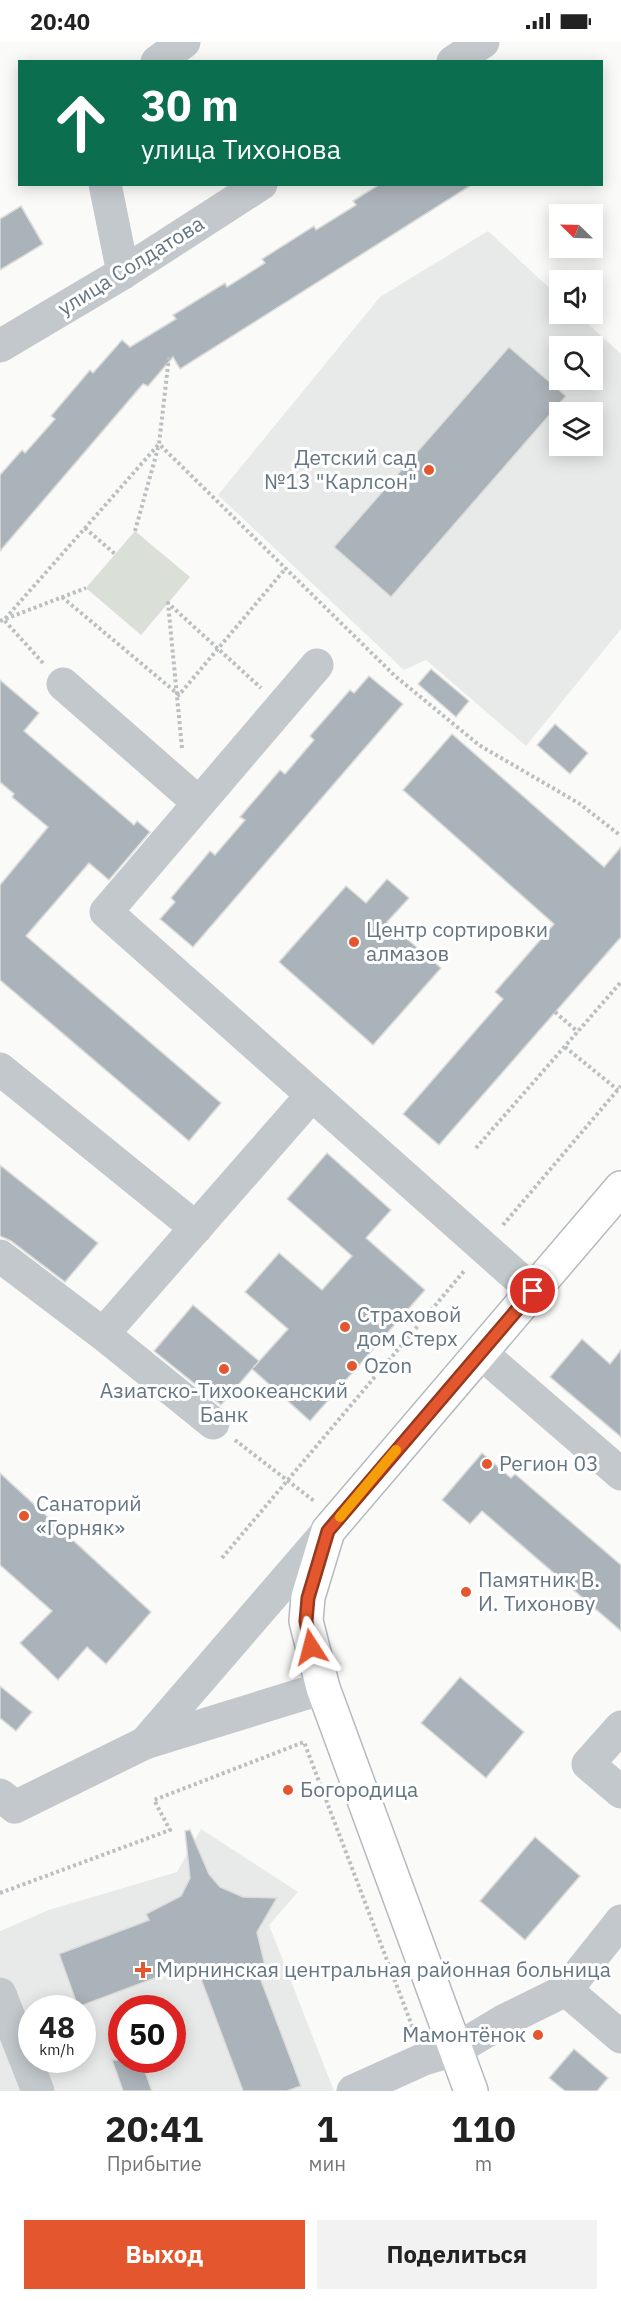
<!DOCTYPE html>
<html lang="ru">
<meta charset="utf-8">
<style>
body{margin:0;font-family:"IBM Plex Sans",sans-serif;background:#f2f2f2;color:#222;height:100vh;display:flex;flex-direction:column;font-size:22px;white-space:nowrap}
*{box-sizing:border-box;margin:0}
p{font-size:20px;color:#767676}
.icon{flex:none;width:33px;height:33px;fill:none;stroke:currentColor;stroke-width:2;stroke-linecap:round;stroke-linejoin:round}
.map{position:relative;height:2049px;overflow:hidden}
.drawer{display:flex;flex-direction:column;background:#fff;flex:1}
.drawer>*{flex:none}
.top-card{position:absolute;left:18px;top:18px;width:585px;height:126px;border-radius:0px;box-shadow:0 3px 15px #0003;background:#0b6e4f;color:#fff;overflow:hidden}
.needle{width:39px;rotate:293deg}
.tools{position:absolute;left:549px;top:162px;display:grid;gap:12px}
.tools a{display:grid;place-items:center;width:54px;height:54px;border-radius:0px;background:#fff;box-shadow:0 3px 15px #0003;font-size:30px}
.speed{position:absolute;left:18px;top:1953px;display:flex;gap:12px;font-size:30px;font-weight:700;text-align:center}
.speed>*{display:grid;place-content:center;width:78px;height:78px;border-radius:50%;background:#fff;box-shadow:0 3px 15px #0003;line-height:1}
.speed small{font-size:15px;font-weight:400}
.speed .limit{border:9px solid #d22;background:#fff;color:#111}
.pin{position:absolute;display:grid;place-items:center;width:51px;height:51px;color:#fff;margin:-26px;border:3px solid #fff;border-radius:50%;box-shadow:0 2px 6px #0007}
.me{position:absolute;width:66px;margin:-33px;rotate:351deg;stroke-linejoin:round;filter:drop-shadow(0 0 4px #0008)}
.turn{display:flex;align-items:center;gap:21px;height:126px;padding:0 24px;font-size:27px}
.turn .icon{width:78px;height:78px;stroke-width:2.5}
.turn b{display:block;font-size:42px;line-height:51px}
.eta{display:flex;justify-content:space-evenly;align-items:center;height:102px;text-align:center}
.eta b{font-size:36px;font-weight:800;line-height:42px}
.button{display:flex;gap:12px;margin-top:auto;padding:12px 24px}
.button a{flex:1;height:69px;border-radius:0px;background:#e4572e;color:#fff;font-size:24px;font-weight:800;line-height:69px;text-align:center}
.button a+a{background:#f2f2f2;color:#222}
.status{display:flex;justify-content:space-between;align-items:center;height:42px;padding:0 30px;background:#fff;direction:ltr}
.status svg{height:16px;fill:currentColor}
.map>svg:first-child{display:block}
.built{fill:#e8e9e9;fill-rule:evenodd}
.park{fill:#dadfd7}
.building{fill:#aab3b9;stroke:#dcdcda;stroke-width:1.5}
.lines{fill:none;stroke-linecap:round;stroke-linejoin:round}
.major-casing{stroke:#b5babe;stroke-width:36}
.path{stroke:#bbbfc2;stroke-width:4;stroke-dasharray:3 3;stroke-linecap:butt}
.minor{stroke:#c3c8cc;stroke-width:33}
.major{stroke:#fff;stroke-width:33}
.route-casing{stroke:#94391e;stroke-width:15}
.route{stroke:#e4572e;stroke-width:10}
.slow{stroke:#f59e0b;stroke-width:10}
.poi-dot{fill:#e4572e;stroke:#fff;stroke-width:2}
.labels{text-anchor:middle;stroke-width:6;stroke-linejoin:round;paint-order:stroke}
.street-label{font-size:21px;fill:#657683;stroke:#fff}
.poi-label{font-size:21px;fill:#657683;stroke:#fff;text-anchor:start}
</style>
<div class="status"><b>20:40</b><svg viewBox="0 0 49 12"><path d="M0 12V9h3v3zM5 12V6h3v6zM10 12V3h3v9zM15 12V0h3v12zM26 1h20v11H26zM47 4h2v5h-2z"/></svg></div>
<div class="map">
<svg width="621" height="2049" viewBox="0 0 621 2049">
<rect width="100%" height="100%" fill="#fafaf8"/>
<g class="built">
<path d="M 488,189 L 559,255 L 560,272 L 577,272 L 621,312 L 621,587 L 526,704 L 426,618 L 404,628 L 218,453 L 380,255 ZM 560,304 L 592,304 L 592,338 L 560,338 ZM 560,370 L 592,370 L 592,404 L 560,404 Z"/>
<path d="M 201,1787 L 298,1850 L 269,1883 L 334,2049 L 0,2049 L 0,1889 L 49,1868 L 177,1830 ZM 32,1966 L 82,1966 L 82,2018 L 32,2018 ZM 122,1966 L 172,1966 L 172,2018 L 122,2018 Z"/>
</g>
<path class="park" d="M 135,489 L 190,535 L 141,593 L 86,546 Z"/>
<g class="building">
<path d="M 380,142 L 473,142 L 180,327 L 173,315 L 148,344 L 143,342 L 0,509 L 0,433 L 22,408 L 25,411 L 55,377 L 51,374 L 90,328 L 93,331 L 122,298 L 130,305 L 176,277 L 173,273 L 225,241 L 227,245 L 265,221 L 262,217 L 314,184 L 316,188 L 356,163 L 353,159 Z"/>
<path d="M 21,164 L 43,202 L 0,228 L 0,177 Z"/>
<path d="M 509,305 L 566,354 L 391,555 L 334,505 Z"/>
<path d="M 431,627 L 469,659 L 456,675 L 418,642 Z"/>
<path d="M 369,634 L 403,662 L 193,905 L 160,877 L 175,860 L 171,856 L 210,809 L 215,813 L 245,778 L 240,775 L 280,728 L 285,732 L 314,698 L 310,694 L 350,648 L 354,651 Z"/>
<path d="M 0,638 L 39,671 L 24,689 L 134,783 L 137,779 L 150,790 L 109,838 L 89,821 L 26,894 L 221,1061 L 189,1099 L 0,938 L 0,843 L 48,785 L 12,755 L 14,752 L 0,740 Z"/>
<path d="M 555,682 L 588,711 L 570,732 L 537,703 Z"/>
<path d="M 452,692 L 604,825 L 621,805 L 621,895 L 439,1103 L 403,1072 L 503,957 L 495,950 L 554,882 L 403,748 Z"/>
<path d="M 387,837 L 409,856 L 387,880 L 441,926 L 373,1003 L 279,920 L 346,844 L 366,861 Z"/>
<path d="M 327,1111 L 391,1168 L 366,1196 L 425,1248 L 310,1379 L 252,1327 L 221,1363 L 154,1309 L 193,1263 L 259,1319 L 253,1326 L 288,1287 L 245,1250 L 279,1211 L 322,1248 L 352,1214 L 287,1157 Z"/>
<path d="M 0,1123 L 98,1201 L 65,1240 L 11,1199 L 0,1194 Z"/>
<path d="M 582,1297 L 610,1322 L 621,1308 L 621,1395 L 550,1335 Z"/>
<path d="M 482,1411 L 511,1436 L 515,1432 L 621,1523 L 621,1589 L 482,1469 L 470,1482 L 442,1458 Z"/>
<path d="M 0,1431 L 151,1570 L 106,1622 L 87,1605 L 58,1638 L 20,1601 L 52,1569 L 0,1523 Z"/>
<path d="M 460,1635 L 524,1690 L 486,1736 L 421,1681 Z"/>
<path d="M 0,1644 L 32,1670 L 16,1689 L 0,1676 Z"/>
<path d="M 190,1788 L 209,1832 L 220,1845 L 243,1855 L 277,1856 L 257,1890 L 266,1928 L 258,1930 L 301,2044 L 287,2049 L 243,2049 L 195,1921 L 78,1965 L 59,1912 L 149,1878 L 146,1872 L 181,1854 L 190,1836 L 185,1789 Z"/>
<path d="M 535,1795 L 580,1834 L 525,1898 L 480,1859 Z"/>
<path d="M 574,2007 L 608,2036 L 597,2049 L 565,2049 L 549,2036 Z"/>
<path d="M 112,2018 L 141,2018 L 152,2049 L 123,2049 Z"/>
</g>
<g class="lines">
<g class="major-casing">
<path id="major" d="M 471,2049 L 323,1646 L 306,1579 L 308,1555 L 328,1489 L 621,1146"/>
</g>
<g class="path">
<path d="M 169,315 L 159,402 L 395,634 L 479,703 L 580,762 L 621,794"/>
<path d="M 85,486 L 115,512"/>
<path d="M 135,489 L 158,406"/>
<path d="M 62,555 L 179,653 L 286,526"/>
<path d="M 0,579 L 86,546"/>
<path d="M 43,621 L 4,578 L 159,402"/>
<path d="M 182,706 L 168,561 L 261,646"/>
<path d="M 555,970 L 578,990"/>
<path d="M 565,1005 L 618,1048"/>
<path d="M 476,1106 L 621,940"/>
<path d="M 503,1183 L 621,1044"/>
<path d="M 235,1398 L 314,1459"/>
<path d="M 222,1516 L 465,1228"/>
<path d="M 0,1851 L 170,1788 L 154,1758 L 304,1700 L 414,1989"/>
</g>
<g class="minor">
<path d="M 157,20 L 184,0"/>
<path d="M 453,20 L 483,0"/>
<path d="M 105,142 L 123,231"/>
<path d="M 0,304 L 123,231 L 261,142"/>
<path d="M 317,623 L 106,870 L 533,1249"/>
<path d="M 63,642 L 199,761"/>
<path d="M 0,1027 L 196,1186"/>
<path d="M 0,1214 L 103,1292 L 213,1381"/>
<path d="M 103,1292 L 312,1053"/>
<path d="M 480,1310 L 621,1432"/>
<path d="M 621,1685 L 588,1722 L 621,1750"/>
<path d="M 145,1701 L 328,1489"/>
<path d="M 0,1753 L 15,1765 L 145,1701 L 323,1646"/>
<path d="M 566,1948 L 621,1995"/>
<path d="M 0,1952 L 38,2049"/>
<path d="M 353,2049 L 424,2017 L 455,2008 L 505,1978 L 566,1948 L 621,1879"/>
</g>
<use href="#major" class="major"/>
</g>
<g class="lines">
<g class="route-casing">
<path id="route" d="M 311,1605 L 306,1579 L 308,1556 L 328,1489 L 533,1249"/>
</g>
<use href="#route" class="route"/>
<path class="slow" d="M 340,1475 L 396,1408"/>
</g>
<g class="poi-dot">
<circle cx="429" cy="428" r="6"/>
<circle cx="354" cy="900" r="6"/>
<circle cx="345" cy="1285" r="6"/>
<circle cx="352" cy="1324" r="6"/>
<circle cx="224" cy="1327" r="6"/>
<circle cx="487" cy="1422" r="6"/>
<circle cx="24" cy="1474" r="6"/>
<circle cx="466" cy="1550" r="6"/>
<circle cx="288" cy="1748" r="6"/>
<path d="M140 1919h6v6h6v6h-6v6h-6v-6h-6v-6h6z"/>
<circle cx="538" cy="1993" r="6"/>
</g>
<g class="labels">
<g class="street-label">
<text transform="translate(131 224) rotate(-32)" y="7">улица Солдатова</text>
</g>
<g class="poi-label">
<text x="417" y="423" text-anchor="end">Детский сад<tspan x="417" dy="24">№13 "Карлсон"</tspan></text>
<text x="366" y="895">Центр сортировки<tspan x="366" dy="24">алмазов</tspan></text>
<text x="357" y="1280">Страховой<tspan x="357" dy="24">дом Стерх</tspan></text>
<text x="364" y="1331">Ozon</text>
<text x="224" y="1356" text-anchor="middle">Азиатско-Тихоокеанский<tspan x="224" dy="24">Банк</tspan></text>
<text x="499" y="1429">Регион 03</text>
<text x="36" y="1469">Санаторий<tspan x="36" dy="24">«Горняк»</tspan></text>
<text x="478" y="1545">Памятник В.<tspan x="478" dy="24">И. Тихонову</tspan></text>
<text x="300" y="1755">Богородица</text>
<text x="156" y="1935">Мирнинская центральная районная больница</text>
<text x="526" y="2000" text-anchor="end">Мамонтёнок</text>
</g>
</g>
</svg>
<div class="tools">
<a><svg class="needle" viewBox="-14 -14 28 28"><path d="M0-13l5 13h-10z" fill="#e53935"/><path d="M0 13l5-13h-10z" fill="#767676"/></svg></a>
<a><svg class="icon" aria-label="sound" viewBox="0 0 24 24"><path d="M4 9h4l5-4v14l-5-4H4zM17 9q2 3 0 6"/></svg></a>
<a><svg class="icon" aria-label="search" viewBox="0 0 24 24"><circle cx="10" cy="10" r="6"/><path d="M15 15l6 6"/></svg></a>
<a><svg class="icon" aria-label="layers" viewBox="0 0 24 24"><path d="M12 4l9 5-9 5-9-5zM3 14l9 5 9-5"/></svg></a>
</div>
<div class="speed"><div>48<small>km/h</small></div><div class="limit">50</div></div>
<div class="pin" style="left:533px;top:1249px;background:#d93025"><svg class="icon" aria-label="arrive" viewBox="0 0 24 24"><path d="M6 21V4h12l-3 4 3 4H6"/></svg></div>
<svg class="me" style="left:311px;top:1605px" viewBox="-20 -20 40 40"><path d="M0-17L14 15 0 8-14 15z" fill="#e4572e" stroke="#fff" stroke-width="4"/></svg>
<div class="top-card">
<div class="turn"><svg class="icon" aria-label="ahead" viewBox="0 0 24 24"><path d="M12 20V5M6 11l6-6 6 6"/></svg><div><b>30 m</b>улица Тихонова</div></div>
</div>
</div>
<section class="drawer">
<div class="eta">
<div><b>20:41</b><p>Прибытие</p></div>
<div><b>1</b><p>мин</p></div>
<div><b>110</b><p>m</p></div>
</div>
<div class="button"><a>Выход</a><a>Поделиться</a></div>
</section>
